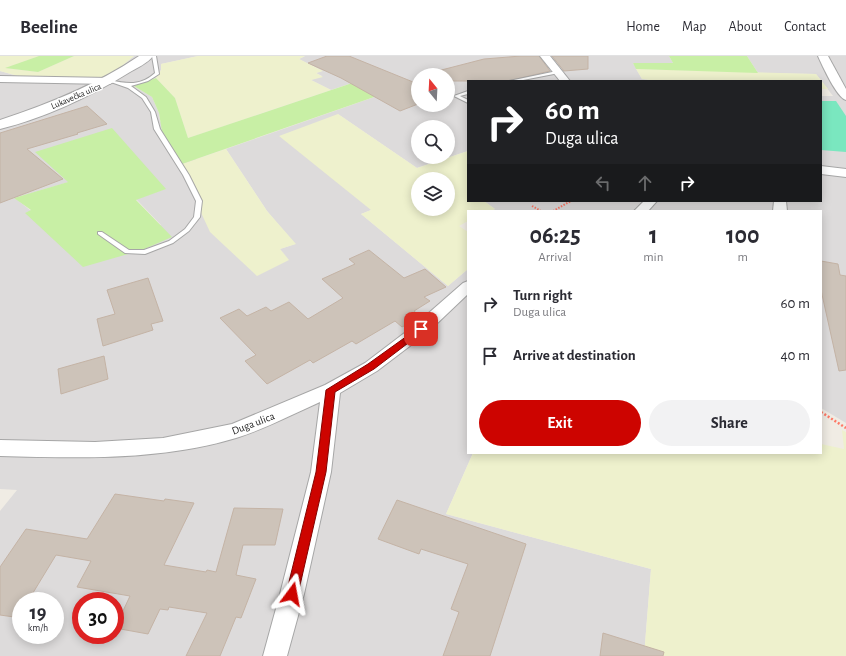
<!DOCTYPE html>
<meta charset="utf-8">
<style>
body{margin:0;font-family:"Alegreya Sans",sans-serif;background:#f2f2f3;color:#2b2b33;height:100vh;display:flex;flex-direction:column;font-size:15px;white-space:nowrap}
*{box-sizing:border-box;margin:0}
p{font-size:13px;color:#7c7c81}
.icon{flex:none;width:22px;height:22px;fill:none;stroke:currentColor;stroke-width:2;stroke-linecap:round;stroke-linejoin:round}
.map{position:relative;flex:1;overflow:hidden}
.panel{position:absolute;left:467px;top:154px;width:355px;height:244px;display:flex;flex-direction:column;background:#fff;border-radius:0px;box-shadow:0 2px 10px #0003}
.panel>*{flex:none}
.hud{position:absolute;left:467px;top:24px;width:355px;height:122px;border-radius:0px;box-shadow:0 2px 10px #0003;background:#202124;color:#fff;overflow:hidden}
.needle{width:26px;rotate:342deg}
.buttons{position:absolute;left:411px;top:12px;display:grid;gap:8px}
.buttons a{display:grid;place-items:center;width:44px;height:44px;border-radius:50%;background:#fff;box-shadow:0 2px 10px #0003;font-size:20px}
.speed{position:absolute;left:12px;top:536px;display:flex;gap:8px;font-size:20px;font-weight:700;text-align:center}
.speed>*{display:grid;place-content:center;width:52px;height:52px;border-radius:50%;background:#fff;box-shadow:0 2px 10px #0003;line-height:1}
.speed small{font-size:10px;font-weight:400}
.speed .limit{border:6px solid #d22;background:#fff;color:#111}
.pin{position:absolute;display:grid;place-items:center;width:34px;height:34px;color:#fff;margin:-17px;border-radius:8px;box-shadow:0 2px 6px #0006}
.me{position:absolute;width:44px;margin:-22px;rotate:13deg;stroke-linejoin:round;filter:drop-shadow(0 0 3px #0008)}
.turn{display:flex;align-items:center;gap:14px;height:84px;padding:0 12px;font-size:18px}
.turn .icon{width:52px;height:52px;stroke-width:2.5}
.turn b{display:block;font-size:28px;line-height:34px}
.lanes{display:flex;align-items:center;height:38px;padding:0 12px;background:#0003;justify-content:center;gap:20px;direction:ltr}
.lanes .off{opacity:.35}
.eta{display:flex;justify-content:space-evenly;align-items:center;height:68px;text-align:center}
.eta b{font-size:24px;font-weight:700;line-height:28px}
.action{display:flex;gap:8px;margin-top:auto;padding:8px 12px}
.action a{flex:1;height:46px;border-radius:24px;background:#cd0400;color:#fff;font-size:16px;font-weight:700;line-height:46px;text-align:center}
.action a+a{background:#f2f2f3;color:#2b2b33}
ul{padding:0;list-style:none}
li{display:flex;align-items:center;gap:12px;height:52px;padding:0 12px}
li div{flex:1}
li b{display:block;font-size:15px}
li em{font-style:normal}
header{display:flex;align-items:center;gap:24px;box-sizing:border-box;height:56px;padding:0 20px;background:#fff;border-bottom:1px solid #e1e1e2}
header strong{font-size:19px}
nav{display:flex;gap:22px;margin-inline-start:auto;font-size:14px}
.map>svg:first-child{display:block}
.residential{fill:#dddbdb;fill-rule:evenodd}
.farmland{fill:#eef1cd;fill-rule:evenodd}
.grass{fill:#c8efa5}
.pitch{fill:#7ae7bf}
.building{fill:#cdc3b9;stroke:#c4b3a5}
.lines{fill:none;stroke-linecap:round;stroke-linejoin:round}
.service-casing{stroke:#a6a6a6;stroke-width:2}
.minor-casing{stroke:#a6a6a6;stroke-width:2}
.tertiary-casing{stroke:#a6a6a6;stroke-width:2}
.path-far1{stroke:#ff7966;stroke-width:2;stroke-dasharray:1.5 1.5;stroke-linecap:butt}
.path{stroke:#ff7966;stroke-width:2.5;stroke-dasharray:2 2;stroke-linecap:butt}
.service{fill:#fff;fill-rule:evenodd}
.minor{fill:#fff;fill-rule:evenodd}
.tertiary{fill:#fff;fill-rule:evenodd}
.route{fill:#cd0400;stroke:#850300}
.labels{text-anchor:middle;stroke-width:3;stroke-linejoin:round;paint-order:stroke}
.far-street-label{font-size:9px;fill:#1f1f1f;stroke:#fff}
.street-label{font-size:11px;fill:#1f1f1f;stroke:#fff}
</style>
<header>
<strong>Beeline</strong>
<nav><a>Home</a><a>Map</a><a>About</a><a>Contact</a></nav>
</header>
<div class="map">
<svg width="846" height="600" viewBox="0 0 846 600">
<rect width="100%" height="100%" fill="#f0ece4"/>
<g class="residential">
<path d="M 134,0 L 198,0 L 161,8 L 161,14 L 156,22 L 134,30 L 152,41 L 159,57 L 160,65 L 289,203 L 280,193 L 295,188 L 267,155 L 226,93 L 400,32 L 373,20 L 331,34 L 311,24 L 322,20 L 316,17 L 322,15 L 299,3 L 305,0 L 669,0 L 673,7 L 633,7 L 642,23 L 658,25 L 468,25 L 468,95 L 417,112 L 338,58 L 371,154 L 361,158 L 448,230 L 468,213 L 468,397 L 473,397 L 446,458 L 651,513 L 644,600 L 0,600 L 0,455 L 17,434 L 0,433 L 0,15 L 18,20 L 44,22 L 104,21 L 117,14 ZM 418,19 L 448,19 L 448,49 L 418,49 ZM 418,71 L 448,71 L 448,101 L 418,101 ZM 36,96 L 165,133 L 136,143 L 161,169 L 26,157 L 31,155 L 15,142 L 69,126 ZM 21,545 L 55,545 L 55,579 L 21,579 ZM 81,545 L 115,545 L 115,579 L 81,579 Z"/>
<path d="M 747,0 L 846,0 L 846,367 L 821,352 L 821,155 L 491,155 L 495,153 L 484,145 L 821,145 L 821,40 L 833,40 L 816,18 L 758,17 Z"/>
</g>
<g class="farmland">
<path d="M 0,0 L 39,0 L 6,12 L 38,16 L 74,0 L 134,0 L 117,14 L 104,21 L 44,22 L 18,20 L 0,15 Z"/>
<path d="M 198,0 L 305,0 L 299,3 L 323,15 L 316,17 L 323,21 L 311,24 L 331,34 L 188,82 L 175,42 L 156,22 L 161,14 L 161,8 Z"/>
<path d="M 636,13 L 816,18 L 828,33 L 821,33 L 821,25 L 658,25 L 642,23 Z"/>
<path d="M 338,58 L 417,112 L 468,95 L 468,145 L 484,145 L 495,153 L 491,155 L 468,155 L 468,165 L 459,170 L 468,176 L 468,213 L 448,230 L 361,158 L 371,154 L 279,80 ZM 418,123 L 448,123 L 448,153 L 418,153 Z"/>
<path d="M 226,93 L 267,155 L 296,188 L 280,193 L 289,204 L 257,220 L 210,176 L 179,109 Z"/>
<path d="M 842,374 L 846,376 L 846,600 L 644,600 L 651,513 L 446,458 L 473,397 L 821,397 L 821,388 L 844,393 Z"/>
</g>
<g class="grass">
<path d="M 39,0 L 74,0 L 38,16 L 5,12 Z"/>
<path d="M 669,0 L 747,0 L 758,17 L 636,13 L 633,7 L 673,7 Z"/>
<path d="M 373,20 L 400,32 L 179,109 L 163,82 L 159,57 L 152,41 L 134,30 L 156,22 L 175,42 L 188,82 Z"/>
<path d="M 112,72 L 166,133 L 136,144 L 172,181 L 142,194 L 83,211 L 25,157 L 31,154 L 14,142 L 68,126 L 35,96 Z"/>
</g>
<path class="pitch" d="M 821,45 L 836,45 L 846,60 L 846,96 L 821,94 Z"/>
<g class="building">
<path d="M 327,0 L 349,0 L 418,28 L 418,48 L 400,55 L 341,22 L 308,7 Z"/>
<path d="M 521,0 L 539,0 L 550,15 L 508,25 L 448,25 L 448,19 L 422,19 L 484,3 Z"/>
<path d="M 552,0 L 588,0 L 588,13 L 564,15 Z"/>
<path d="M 87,50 L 107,68 L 77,77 L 78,78 L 27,93 L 63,123 L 0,147 L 0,77 Z"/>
<path d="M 369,194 L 404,222 L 425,213 L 446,231 L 424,241 L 430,245 L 414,255 L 421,261 L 402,271 L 395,265 L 356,288 L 352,285 L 313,307 L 310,304 L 267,328 L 245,305 L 256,299 L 220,262 L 239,253 L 247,260 L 266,251 L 271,255 L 289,246 L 308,263 L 343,242 L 322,223 L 355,208 L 349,203 Z"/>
<path d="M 821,205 L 838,208 L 840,219 L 846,220 L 846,314 L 839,315 L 821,234 Z"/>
<path d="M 148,222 L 163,265 L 151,268 L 153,274 L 103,290 L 97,263 L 115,258 L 107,234 Z"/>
<path d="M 104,300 L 108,323 L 61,338 L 58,313 Z"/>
<path d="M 115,438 L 164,445 L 165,443 L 194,447 L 164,509 L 206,516 L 207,514 L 216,516 L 234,452 L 283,453 L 275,489 L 243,489 L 236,519 L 256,523 L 241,562 L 236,561 L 220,600 L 186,600 L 207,557 L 169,551 L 168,554 L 160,553 L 148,578 L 115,572 L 130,540 L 77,531 L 91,505 L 56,499 L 28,545 L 21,545 L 21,562 L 0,559 L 0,511 L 26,473 L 87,483 Z"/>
<path d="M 397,444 L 526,488 L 490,600 L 443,600 L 459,556 L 451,553 L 468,508 L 421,493 L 419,498 L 378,483 Z"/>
<path d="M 603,577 L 664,596 L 663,600 L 600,600 Z"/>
</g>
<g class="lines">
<g class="service-casing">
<g id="service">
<path d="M 152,0 L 156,0 L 159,18 L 148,25 L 131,30 L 146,41 L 155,56 L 160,73 L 189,119 L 202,145 L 200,161 L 189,175 L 173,187 L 145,198 L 125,197 L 98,178 L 98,176 L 102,176 L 129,194 L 144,194 L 169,185 L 185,173 L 194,161 L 196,145 L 183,119 L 154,73 L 151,56 L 142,42 L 128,32 L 108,25 L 110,24 C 127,28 141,30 155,17 Z"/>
<path d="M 557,15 L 559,15 L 559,17 L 518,25 L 509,25 Z"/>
<path d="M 468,35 L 468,38 L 460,40 L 468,44 L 468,47 L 454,40 Z"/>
</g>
</g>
<g class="minor-casing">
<g id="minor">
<path d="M 540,0 L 550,0 L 570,25 L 560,25 Z"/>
<path d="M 818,0 L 828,0 L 846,33 L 846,44 C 837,42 822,9 818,0 Z"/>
<path d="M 0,20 L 110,22 L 115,25 L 110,28 L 0,26 Z"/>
<path d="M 821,110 L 846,113 L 846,121 L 821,118 Z"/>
<path d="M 644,145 L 657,145 L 648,155 L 634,155 Z"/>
<path d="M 774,145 L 786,145 L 787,155 L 773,155 Z"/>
<path d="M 468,225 L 468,238 L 427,277 L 377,315 L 340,337 L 331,416 L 304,538 L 287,600 L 263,600 L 280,538 L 311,416 L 320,346 C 293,358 265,373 236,382 C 159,405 79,402 0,400 L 0,384 L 95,386 L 163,382 L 232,368 L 325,329 L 365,307 L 415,269 L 463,227 Z"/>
</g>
</g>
<g class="tertiary-casing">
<path id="tertiary" d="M 139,0 L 153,0 C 148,7 137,12 130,16 C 91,40 45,62 0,73 L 0,64 C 49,48 96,29 139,0 Z"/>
</g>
<g class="path-far1">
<path d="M 532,150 L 541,155"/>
<path d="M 553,155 L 571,145"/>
</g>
<path class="path" d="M 821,356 L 846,372"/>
<use href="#service" class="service"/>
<use href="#minor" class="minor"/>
<use href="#tertiary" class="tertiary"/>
</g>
<path class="route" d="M 421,270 L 425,273 L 424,275 L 374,313 L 335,336 L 326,416 L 298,538 L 296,542 L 292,544 L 288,542 L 286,538 L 316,416 L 326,334 L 368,308 Z"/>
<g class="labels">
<g class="far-street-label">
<text transform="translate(76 40) rotate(-23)" y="3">Lukavečka ulica</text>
</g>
<g class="street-label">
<text transform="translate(253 367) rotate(-21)" y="4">Duga ulica</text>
</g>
</g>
</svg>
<div class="buttons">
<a><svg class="needle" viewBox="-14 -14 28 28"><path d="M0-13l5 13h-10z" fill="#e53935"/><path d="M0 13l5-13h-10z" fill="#7c7c81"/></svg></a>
<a><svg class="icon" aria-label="search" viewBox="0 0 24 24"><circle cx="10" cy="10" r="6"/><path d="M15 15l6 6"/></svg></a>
<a><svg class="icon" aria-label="layers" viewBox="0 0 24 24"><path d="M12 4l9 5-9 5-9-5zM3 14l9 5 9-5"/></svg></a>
</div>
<div class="speed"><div>19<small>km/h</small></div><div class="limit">30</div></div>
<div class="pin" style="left:421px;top:273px;background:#d93025"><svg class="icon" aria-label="arrive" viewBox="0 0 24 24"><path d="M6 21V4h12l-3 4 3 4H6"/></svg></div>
<svg class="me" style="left:292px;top:538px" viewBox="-20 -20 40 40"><path d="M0-17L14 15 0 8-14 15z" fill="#cd0400" stroke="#fff" stroke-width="4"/></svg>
<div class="hud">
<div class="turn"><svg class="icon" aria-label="right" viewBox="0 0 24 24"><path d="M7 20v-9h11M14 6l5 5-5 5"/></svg><div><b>60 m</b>Duga ulica</div></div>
<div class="lanes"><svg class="icon off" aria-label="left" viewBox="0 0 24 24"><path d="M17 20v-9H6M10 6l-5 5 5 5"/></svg><svg class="icon off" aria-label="ahead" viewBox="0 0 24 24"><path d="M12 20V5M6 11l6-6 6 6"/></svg><svg class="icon" aria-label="right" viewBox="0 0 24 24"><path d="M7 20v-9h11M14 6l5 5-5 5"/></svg></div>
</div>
<section class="panel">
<div class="eta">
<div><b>06:25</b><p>Arrival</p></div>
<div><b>1</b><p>min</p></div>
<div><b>100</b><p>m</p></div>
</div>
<ul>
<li><svg class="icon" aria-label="right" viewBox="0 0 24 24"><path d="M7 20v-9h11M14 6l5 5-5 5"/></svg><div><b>Turn right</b><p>Duga ulica</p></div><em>60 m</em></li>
<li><svg class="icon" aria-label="arrive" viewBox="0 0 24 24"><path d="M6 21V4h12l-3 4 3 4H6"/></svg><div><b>Arrive at destination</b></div><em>40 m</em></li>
</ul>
<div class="action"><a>Exit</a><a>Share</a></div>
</section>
</div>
